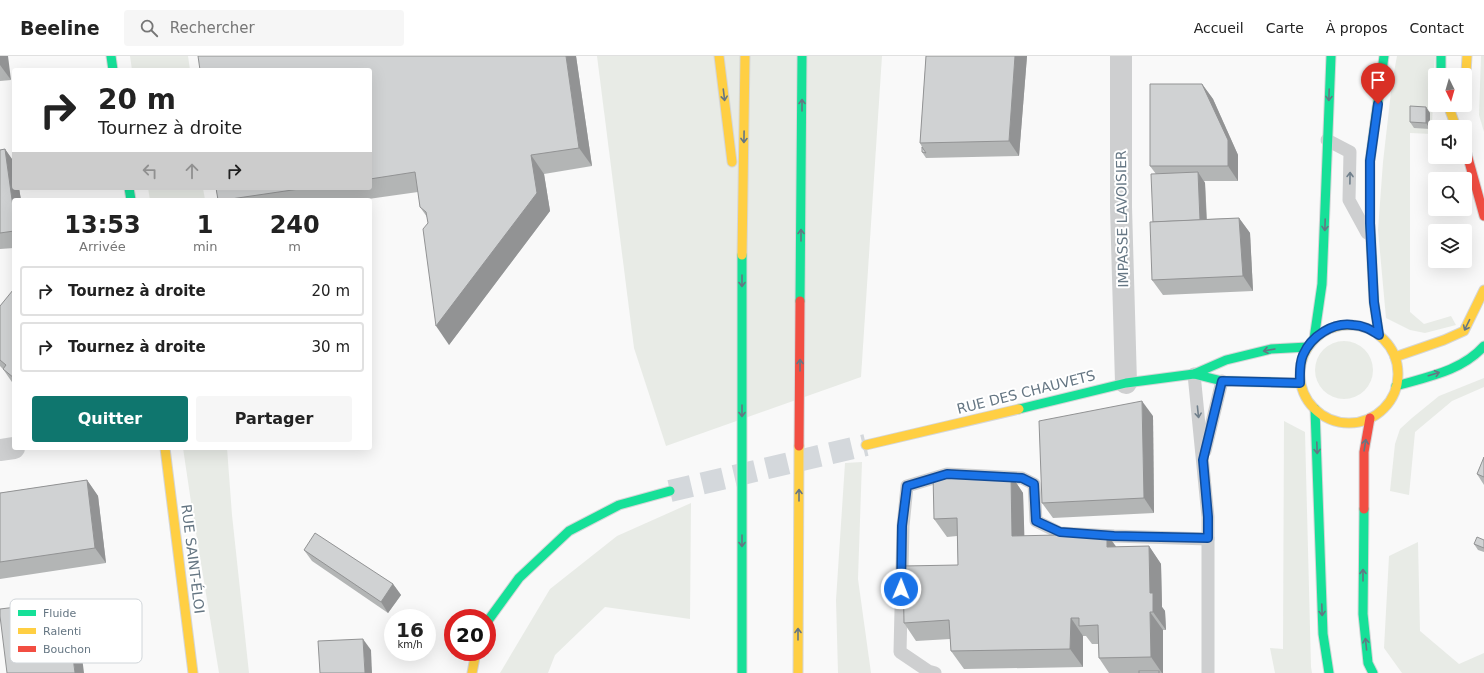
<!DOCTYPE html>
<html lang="fr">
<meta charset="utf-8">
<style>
body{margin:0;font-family:"DejaVu Sans",sans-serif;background:#f6f6f6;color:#222;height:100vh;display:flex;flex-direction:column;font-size:15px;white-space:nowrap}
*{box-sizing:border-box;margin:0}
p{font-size:13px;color:#767676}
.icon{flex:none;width:22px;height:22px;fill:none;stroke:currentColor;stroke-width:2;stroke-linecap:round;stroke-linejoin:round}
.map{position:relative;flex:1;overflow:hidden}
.drawer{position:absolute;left:12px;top:142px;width:360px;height:252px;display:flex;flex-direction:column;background:#fff;border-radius:4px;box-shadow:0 4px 16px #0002}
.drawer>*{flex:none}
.top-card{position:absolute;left:12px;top:12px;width:360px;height:122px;border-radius:4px;box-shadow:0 4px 16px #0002;background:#fff;color:#222;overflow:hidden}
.needle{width:26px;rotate:175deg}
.fabs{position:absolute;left:1428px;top:12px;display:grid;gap:8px}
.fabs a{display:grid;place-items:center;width:44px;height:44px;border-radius:4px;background:#fff;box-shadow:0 4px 16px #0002;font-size:20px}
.speed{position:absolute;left:384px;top:553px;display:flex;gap:8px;font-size:20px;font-weight:700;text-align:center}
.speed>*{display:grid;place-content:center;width:52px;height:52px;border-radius:50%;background:#fff;box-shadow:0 4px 16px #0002;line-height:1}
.speed small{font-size:10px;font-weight:400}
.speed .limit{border:6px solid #d22;background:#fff;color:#111}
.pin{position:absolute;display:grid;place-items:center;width:34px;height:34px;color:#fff;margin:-41px -17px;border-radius:50% 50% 50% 0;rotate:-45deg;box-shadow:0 0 4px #0007}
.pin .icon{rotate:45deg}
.me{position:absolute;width:44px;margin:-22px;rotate:1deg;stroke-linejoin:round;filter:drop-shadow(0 0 3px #0008)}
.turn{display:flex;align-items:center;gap:14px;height:84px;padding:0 20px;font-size:18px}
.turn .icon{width:52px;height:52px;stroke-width:2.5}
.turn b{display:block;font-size:28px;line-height:34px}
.lanes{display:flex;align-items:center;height:38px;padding:0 20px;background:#0003;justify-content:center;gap:20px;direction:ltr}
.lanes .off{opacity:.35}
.eta{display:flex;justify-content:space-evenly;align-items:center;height:68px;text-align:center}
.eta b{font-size:24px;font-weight:600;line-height:28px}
.primary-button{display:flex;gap:8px;margin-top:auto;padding:8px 20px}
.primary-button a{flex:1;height:46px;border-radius:4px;background:#0f766e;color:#fff;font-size:16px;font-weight:600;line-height:46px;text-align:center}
.primary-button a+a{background:#f6f6f6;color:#222}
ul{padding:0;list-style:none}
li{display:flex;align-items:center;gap:12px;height:50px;margin:0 8px 6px;padding:0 12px;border:2px solid #e0e0e0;border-radius:4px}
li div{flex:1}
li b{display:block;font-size:15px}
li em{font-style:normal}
header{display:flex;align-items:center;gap:24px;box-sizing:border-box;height:56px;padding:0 20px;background:#fff;border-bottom:1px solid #e0e0e0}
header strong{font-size:19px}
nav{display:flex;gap:22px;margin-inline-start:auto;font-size:14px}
.search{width:280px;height:36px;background:#f6f6f6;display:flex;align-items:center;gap:10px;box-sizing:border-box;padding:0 14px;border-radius:4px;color:#767676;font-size:15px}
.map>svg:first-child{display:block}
.green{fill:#e8ebe6}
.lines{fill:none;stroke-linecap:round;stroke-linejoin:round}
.secondary-tunnel{stroke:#d4d8dc;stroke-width:22;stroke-dasharray:22 11;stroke-linecap:butt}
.fast-casing{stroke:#d5d6d7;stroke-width:11}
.slow-casing{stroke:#d5d6d7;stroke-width:11}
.jam-casing{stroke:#d5d6d7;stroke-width:11}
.lane{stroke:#cecfd0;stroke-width:13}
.street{stroke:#cecfd0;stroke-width:22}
.fast{stroke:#16e098;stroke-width:9}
.slow{stroke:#ffcf43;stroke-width:9}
.jam{stroke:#f24e42;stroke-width:9}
.wall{fill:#b3b5b5}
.shaded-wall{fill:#929394}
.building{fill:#d0d2d3;stroke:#929394}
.oneway{stroke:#657683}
.oneway2{stroke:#707f8b}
.route-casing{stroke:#114b97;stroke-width:10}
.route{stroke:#1a73e8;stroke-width:7}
.labels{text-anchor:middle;stroke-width:4;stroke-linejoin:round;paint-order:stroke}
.street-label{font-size:14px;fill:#657683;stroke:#fff}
.key{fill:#fff;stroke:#d1d6da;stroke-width:1}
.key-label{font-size:11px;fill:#657683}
</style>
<header>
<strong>Beeline</strong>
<div class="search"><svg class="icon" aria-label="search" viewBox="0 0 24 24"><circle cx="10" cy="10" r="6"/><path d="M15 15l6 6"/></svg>Rechercher</div>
<nav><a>Accueil</a><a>Carte</a><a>À propos</a><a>Contact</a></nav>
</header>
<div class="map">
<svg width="1484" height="617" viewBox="0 0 1484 617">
<rect width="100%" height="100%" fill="#f9f9f9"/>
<g class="green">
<path d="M 130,0 L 188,0 L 190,14 L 132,14 Z"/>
<path d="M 597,0 L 882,0 L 861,321 L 666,390 L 634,292 Z"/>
<path d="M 1397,0 L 1435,0 L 1433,30 L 1432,78 L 1410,77 L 1410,256 L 1424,268 L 1451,260 L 1456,269 L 1425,277 L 1410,274 L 1386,262 L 1378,174 L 1383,106 L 1392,27 Z"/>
<path d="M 1481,0 L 1484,0 L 1484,76 L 1479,59 Z"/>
<path d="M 148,132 L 203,132 L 205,144 L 150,144 Z"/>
<circle cx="1344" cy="314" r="29"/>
<path d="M 1484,322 L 1484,331 L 1452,345 L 1415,376 L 1409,439 L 1390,435 L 1395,388 L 1400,373 L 1412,362 L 1439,340 Z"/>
<path d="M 1284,365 L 1305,376 L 1311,611 L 1312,617 L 1275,617 L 1270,592 L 1283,593 Z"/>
<path d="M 183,392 L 227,392 L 232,459 L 249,617 L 219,617 L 191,446 Z"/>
<path d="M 862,406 L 858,523 L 871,617 L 838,617 L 836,544 L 845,407 Z"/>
<path d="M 691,447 L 690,563 L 605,551 L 555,599 L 548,617 L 500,617 L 550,533 L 617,480 Z"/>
<path d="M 1418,486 L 1420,575 L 1459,608 L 1484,597 L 1484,617 L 1402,617 L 1384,592 L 1389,500 Z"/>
</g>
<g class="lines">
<path class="secondary-tunnel" d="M 670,435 L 866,389"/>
<g class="fast-casing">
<g id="fast">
<path d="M 111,0 L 113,14"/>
<path d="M 1441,0 L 1441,19"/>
<path d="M 129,132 L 131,144"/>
<path d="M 742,199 L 742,617"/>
<path d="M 800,245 L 802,0"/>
<path d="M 1379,279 L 1374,246 L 1370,167 L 1370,105 L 1384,0"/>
<path d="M 1314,283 L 1322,228 L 1331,0"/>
<path d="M 1194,318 L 1222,325 L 1300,327"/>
<path d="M 1396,330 C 1427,321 1462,315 1484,290"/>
<path d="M 1019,353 L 1126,327 L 1194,318 L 1226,304 L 1271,293 L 1308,291"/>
<path d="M 1315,353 L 1323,578 L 1329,617"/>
<path d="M 1364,453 L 1363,558 L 1368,607 L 1373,617"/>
<path d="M 487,566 L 519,522 L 569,475 L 619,449 L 670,435"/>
</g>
</g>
<g class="slow-casing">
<g id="slow">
<path d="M 719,0 L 732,106"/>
<path d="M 1465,35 L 1467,0"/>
<path d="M 1448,49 L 1456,71"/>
<path d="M 742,199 L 745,0"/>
<circle cx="1349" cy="318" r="49"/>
<path d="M 1395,301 L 1444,284 L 1464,275 L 1484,234"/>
<path d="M 866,389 L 1019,353"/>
<path d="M 165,392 L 193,617"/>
<path d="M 472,617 L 476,596"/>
<path d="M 798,617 L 799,390"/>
</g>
</g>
<g class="jam-casing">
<g id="jam">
<path d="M 1465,91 L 1484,160"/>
<path d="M 799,390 L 800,245"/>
<path d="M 1364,453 L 1364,396 L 1370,362"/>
</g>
</g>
<g class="lane">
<path d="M 1327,84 L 1350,96 L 1349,144 L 1367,177"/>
<path d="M 1194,318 L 1208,461 L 1208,617"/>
<path d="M 1205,395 L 1222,325"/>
<path d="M 935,617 L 928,615 L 900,596 L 903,470 L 907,430 L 947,418 L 1022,422 L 1034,428 L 1036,465 L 1060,477 L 1114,480 L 1208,483"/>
</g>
<g class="street">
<path d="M 1121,0 L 1121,151 L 1126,327"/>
<path d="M 0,394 L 14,392"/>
</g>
<use href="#fast" class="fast"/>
<use href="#slow" class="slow"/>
<use href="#jam" class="jam"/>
</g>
<g class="wall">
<path d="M 0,0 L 11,24 L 0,25 Z"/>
<path d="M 576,0 L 592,110 L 544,118 L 550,155 L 449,289 L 427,161 L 420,151 L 418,136 L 361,144 L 218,144 L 216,132 L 370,132 L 370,14 Z"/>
<path d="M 926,0 L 1027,0 L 1019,100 L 926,102 L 922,96 L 922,91 L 920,87 Z"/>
<path d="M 1202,28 L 1213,43 L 1238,99 L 1238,125 L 1204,125 L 1205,127 L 1207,163 L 1239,162 L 1250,177 L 1253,235 L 1163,239 L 1152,224 L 1153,166 L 1156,118 L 1150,110 Z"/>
<path d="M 1426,51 L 1430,57 L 1430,73 L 1414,72 L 1410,66 Z"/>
<path d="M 5,93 L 14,106 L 14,132 L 19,132 L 21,144 L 14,144 L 14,192 L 0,193 L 0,94 Z"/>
<path d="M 14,234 L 14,329 L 3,313 L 0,310 L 0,250 Z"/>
<path d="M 1153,360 L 1154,457 L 1053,462 L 1042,447 Z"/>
<path d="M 1484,401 L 1484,429 L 1477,418 Z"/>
<path d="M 956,417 L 958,420 L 1011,419 L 1023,437 L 1024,480 L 1116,491 L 1149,490 L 1161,508 L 1162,551 L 1165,555 L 1166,574 L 1163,574 L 1163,617 L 1109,617 L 1099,602 L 1098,588 L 1092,588 L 1086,580 L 1083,580 L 1083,611 L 964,613 L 951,595 L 950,583 L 916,585 L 904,567 L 958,509 L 957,480 L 947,481 L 934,463 Z"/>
<path d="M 87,424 L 98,440 L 106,507 L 0,523 L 0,437 Z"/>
<path d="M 1484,484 L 1484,496 L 1478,494 L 1474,488 Z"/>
<path d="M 304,494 L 393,528 L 401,539 L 388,557 L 312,505 Z"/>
</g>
<g class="shaded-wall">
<path d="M 0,0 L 8,0 L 11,24 L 0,9 Z"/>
<path d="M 566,0 L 576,0 L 592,110 L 579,92 Z"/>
<path d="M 1015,0 L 1027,0 L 1019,100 L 1009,85 Z"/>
<path d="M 1202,28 L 1213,43 L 1238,99 L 1238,125 L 1228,110 Z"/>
<path d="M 1426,51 L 1430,57 L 1430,73 L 1426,67 Z"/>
<path d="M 5,93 L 14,106 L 14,132 L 19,132 L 21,144 L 14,144 L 14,158 Z"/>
<path d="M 531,99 L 544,118 L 550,155 L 449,289 L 436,270 Z"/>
<path d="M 1198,116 L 1205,127 L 1207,179 L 1200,169 Z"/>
<path d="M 1239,162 L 1250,177 L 1253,235 L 1243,220 Z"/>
<path d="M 1142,345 L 1153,360 L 1154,457 L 1144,442 Z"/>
<path d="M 1011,419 L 1023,437 L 1025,498 L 1012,480 Z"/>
<path d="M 87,424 L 98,440 L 106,507 L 95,492 Z"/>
<path d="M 1107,478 L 1120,496 L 1107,491 Z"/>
<path d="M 1149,490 L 1161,508 L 1162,551 L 1165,555 L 1166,574 L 1153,556 L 1150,537 Z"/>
<path d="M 393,528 L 401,539 L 388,557 L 381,546 Z"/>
<path d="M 66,545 L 77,560 L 84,617 L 75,617 Z"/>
<path d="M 1150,556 L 1163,574 L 1163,617 L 1162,617 L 1151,601 Z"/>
<path d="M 1071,562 L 1083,580 L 1083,611 L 1070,593 Z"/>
<path d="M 363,583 L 371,594 L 372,617 L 365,617 Z"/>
</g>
<g class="building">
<path d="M 198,0 L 566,0 L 579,92 L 531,99 L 537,137 L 436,270 L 423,173 L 428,167 L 426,156 L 420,151 L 415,116 L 370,123 L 370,14 L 200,14 Z"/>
<path d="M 926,0 L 1015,0 L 1009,85 L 920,87 Z"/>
<path d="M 1150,28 L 1202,28 L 1228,84 L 1228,110 L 1150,110 Z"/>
<path d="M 1410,50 L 1426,51 L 1426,67 L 1410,66 Z"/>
<path d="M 922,91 L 926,97 L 922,96 Z"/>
<path d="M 5,93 L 14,158 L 14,175 L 0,177 L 0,94 Z"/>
<path d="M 1198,116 L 1200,164 L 1153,166 L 1151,118 Z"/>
<path d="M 216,132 L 306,132 L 224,144 L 218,144 Z"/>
<path d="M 1239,162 L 1243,220 L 1152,224 L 1150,166 Z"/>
<path d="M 13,234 L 14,234 L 14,322 L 3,313 L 6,309 L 0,304 L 0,250 Z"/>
<path d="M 1142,345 L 1144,442 L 1042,447 L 1039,365 Z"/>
<path d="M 1484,401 L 1484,421 L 1477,418 Z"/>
<path d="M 956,417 L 956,420 L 1011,419 L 1012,480 L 1107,478 L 1107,491 L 1149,490 L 1150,537 L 1153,537 L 1153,556 L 1150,556 L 1151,601 L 1099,602 L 1098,569 L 1079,570 L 1079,562 L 1071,562 L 1070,593 L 951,595 L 949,564 L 904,567 L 903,510 L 958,509 L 957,462 L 934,463 L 933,418 Z"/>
<path d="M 87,424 L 95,492 L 0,506 L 0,437 Z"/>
<path d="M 315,477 L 393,528 L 381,546 L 304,494 Z"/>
<path d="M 1477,481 L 1484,484 L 1484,492 L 1474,488 Z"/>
<path d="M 66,545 L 75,617 L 7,617 L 0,560 L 0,553 Z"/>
<path d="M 363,583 L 365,617 L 320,617 L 318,585 Z"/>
<rect x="1139" y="615" width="20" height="2"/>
</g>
<defs><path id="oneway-shaft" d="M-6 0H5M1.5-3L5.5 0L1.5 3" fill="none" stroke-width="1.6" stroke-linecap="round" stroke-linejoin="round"/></defs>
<g class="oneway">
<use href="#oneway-shaft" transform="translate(724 39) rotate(83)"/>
<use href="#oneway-shaft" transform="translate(1329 39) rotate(92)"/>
<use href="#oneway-shaft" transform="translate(802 49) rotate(-90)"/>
<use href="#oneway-shaft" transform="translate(744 81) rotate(91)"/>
<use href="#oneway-shaft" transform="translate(1325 169) rotate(92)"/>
<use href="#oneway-shaft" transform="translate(801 179) rotate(-90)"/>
<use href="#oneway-shaft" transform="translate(742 225) rotate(90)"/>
<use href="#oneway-shaft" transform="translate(1467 269) rotate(116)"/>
<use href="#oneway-shaft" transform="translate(1269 294) rotate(170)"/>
<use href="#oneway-shaft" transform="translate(800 309) rotate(-90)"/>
<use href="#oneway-shaft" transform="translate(1434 318) rotate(-17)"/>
<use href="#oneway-shaft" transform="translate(742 355) rotate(90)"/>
<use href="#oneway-shaft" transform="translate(1365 389) rotate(-81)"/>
<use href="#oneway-shaft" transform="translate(1317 392) rotate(88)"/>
<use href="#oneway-shaft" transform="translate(799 439) rotate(-90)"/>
<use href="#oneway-shaft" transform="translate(742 485) rotate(90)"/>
<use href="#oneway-shaft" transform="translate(1363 519) rotate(-90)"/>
<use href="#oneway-shaft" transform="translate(1322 554) rotate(88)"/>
<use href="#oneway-shaft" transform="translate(798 578) rotate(-90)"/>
<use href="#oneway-shaft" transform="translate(1366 588) rotate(-96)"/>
</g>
<g class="oneway2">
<use href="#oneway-shaft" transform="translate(1350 122) rotate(-89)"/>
<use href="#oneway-shaft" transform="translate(1198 356) rotate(84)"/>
</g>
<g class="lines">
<g class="route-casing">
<path id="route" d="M 901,533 L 902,470 L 907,430 L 947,418 L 1022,422 L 1034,428 L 1036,465 L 1060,476 L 1114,480 L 1208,482 L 1208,461 L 1203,404 L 1222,325 L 1300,327 C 1300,318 1299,308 1303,299 C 1311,280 1333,266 1353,269 C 1363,269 1371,274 1379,279 L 1374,246 L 1370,167 L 1370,105 L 1378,48"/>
</g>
<use href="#route" class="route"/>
</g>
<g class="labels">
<g class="street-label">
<text transform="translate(1122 163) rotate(-91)" y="5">IMPASSE LAVOISIER</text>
<text transform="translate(1026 336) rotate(-14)" y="5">RUE DES CHAUVETS</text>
<text transform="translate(193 503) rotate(83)" y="5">RUE SAINT-ÉLOI</text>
</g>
</g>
<rect x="10" y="543" width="132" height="64" rx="6" class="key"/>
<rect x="18" y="554" width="18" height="6" fill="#16e098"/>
<rect x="18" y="572" width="18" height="6" fill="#ffcf43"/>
<rect x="18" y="590" width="18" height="6" fill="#f24e42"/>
<g class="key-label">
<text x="43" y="561">Fluide</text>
<text x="43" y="579">Ralenti</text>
<text x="43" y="597">Bouchon</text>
</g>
</svg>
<div class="fabs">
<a><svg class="needle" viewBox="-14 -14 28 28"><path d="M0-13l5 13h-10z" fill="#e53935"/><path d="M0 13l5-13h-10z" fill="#767676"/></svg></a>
<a><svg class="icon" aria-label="sound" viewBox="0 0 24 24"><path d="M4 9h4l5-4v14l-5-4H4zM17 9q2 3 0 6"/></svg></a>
<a><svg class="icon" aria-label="search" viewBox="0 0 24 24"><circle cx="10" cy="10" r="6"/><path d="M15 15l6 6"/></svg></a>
<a><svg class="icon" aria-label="layers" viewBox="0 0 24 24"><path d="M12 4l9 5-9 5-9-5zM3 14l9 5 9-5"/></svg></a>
</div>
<div class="speed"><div>16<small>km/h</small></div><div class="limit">20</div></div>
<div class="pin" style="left:1378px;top:48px;background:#d93025"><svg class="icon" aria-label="arrive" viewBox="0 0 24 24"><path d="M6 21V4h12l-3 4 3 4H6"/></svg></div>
<svg class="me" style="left:901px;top:533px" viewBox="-20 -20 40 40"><circle r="17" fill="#1a73e8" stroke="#fff" stroke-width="3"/><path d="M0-11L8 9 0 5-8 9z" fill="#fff"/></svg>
<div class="top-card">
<div class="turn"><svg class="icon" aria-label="right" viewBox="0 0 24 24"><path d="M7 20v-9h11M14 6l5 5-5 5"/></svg><div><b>20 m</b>Tournez à droite</div></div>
<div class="lanes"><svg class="icon off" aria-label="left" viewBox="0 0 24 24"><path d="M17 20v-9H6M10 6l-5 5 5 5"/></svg><svg class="icon off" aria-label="ahead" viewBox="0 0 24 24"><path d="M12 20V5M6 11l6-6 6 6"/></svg><svg class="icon" aria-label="right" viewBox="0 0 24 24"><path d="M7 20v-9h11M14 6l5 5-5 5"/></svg></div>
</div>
<section class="drawer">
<div class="eta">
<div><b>13:53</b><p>Arrivée</p></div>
<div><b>1</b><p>min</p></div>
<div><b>240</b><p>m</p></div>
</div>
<ul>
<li><svg class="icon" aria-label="right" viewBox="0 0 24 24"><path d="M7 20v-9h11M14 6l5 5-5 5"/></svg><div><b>Tournez à droite</b></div><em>20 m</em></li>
<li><svg class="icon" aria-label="right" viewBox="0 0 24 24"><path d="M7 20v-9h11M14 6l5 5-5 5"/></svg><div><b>Tournez à droite</b></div><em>30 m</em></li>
</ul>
<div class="primary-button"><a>Quitter</a><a>Partager</a></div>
</section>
</div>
